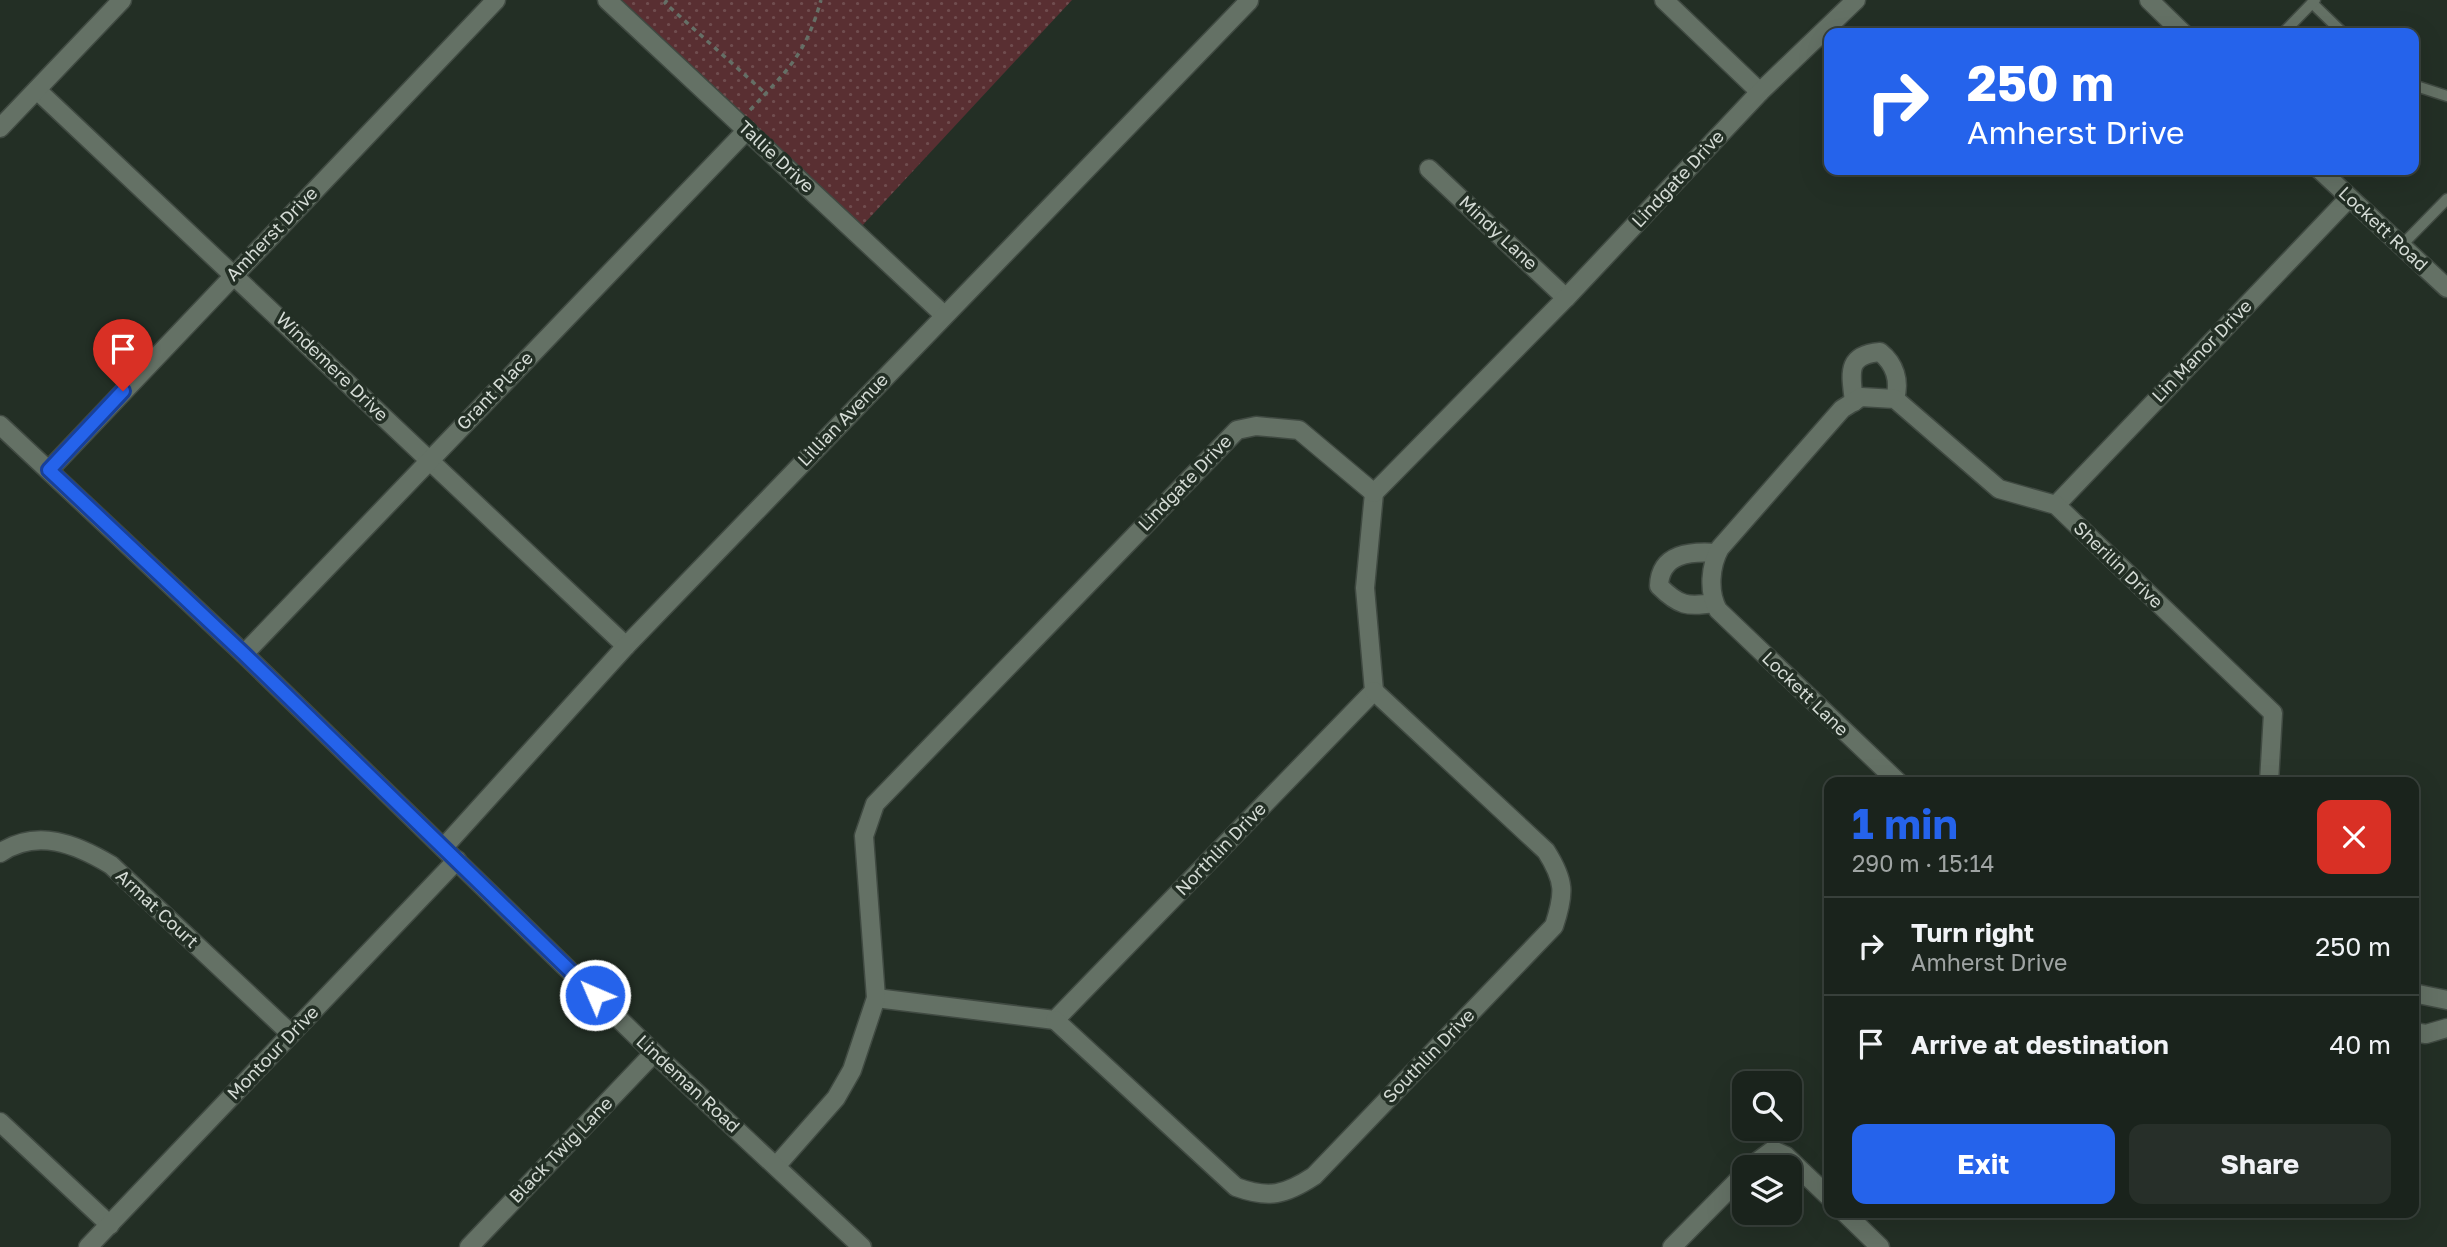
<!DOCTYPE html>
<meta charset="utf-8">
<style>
body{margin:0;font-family:"Golos Text",sans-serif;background:#272f29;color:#f1f3f6;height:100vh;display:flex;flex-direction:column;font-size:26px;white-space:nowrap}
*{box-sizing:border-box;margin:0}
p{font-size:23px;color:#9fa4a3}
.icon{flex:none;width:38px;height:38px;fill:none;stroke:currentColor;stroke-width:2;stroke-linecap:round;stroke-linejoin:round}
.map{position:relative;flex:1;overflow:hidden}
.side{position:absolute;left:1824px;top:777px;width:595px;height:441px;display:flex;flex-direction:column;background:#1a231c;border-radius:14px;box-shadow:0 7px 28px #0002,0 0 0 2px #38403b}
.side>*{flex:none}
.banner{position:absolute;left:1824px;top:28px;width:595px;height:147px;border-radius:14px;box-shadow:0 7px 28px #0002,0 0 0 2px #38403b;background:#2563eb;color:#fff;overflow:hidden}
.controls{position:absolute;left:1732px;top:1071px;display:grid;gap:14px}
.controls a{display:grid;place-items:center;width:70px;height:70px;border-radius:14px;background:#1a231c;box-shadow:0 7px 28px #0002,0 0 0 2px #38403b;font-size:35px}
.pin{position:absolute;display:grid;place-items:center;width:60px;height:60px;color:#fff;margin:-72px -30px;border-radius:50% 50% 50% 0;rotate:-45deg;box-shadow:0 0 7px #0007}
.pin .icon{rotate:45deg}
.me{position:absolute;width:77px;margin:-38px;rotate:315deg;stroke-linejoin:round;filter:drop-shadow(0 0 5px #0008)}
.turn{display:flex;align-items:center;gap:24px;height:147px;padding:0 28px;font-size:32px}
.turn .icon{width:91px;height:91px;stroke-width:2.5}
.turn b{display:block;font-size:49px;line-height:60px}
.round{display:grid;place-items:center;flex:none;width:74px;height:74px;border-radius:14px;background:#272f29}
.head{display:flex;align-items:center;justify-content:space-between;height:119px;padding:0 28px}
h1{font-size:42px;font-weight:700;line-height:52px;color:#2563eb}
.cta{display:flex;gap:14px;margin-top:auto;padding:14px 28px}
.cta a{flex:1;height:80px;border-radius:14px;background:#2563eb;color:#fff;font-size:28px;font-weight:700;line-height:80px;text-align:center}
.cta a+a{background:#272f29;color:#f1f3f6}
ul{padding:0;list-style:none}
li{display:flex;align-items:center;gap:21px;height:98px;padding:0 28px;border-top:2px solid #38403b}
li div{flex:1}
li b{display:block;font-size:26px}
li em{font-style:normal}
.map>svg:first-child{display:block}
.park{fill:url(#park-dots)}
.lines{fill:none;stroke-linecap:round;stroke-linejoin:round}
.service-casing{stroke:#404a42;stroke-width:13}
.minor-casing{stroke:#404a42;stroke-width:21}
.tertiary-casing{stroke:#404a42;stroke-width:21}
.path{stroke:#656f66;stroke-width:3.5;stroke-dasharray:5 5;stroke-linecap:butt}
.service{stroke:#647165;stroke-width:10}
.minor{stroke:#647165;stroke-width:18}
.tertiary{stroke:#647165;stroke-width:18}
.route-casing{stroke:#184099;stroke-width:18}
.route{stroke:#2563eb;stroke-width:12}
.labels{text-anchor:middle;stroke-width:7;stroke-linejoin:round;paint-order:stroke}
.street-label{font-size:18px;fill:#d4dbd5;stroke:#232f25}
</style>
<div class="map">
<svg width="2447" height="1247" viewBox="0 0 2447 1247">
<defs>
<pattern id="park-dots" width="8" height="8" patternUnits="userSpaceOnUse" patternTransform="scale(1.75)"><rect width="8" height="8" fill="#592f32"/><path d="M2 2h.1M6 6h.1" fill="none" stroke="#704d4f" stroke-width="1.8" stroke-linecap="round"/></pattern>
</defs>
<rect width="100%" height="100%" fill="#232f25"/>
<path class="park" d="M 622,0 L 1072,0 L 861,227 Z"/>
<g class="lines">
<g class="service-casing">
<g id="service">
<path d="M 2312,3 L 2343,33"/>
<path d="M 2283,33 L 2315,0"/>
<path d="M 2413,85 L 2447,96"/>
<path d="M 2401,246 L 2447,199"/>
</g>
</g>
<g class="minor-casing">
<g id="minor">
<path d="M 607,0 L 944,315"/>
<path d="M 1664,0 L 1760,92"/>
<path d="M 2149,0 L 2183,33"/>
<path d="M 37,90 L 626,646"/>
<path d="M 0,128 L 122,0"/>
<path d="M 1429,169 L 1566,298"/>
<path d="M 2320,170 L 2447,288"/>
<path d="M 1854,402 C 1851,374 1845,355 1880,352 C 1895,364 1900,381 1895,399"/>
<path d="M 49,470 L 496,0"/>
<path d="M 2056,505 L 2349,198"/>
<path d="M 1714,603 C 1687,607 1679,606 1659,586 C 1660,553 1691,551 1717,553"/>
<path d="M 244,654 L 747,130"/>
<path d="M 1898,782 L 1718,610 C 1708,592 1710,566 1720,548 L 1842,409 L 1861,397 L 1895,399 L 1999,489 L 2056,505 L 2273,713 L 2269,782"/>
<path d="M 444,847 L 626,646 L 1249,1"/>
<path d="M 0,853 C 37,828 76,844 111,865 L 291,1034"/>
<path d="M 2413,993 L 2447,1000"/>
<path d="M 876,998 L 1055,1020 L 1374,691 L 1365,588 L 1374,493"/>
<path d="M 1055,1020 L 1236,1187 C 1269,1199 1285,1195 1314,1176 L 1554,926 C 1565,893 1565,881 1546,851 L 1374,691"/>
<path d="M 2413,1032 L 2426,1034 L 2447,1028"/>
<path d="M 0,1122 L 110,1225"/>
<path d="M 777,1165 L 836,1098 L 852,1070 L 876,998 L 864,836 L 875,804 L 1237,430 L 1256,426 L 1299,430 L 1374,493 L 1566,298 L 1760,92 L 1856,0"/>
<path d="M 1750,1167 L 1773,1150 L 1786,1156 L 1829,1197"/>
<path d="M 1845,1213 L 1880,1247"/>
<path d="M 88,1247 L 457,860"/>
<path d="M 469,1247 L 654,1053"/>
<path d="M 1672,1247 L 1745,1173"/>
</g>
</g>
<g class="tertiary-casing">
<path id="tertiary" d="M 0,425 L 244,654 L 654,1053 L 862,1247"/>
</g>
<g class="path">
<path d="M 667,0 L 665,3 L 765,93"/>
<path d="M 750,110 C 787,71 806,54 821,0"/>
</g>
<use href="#service" class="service"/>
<use href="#minor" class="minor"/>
<use href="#tertiary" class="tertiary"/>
</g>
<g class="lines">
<g class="route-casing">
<path id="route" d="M 123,391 L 49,470 L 244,654 L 595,995"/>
</g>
<use href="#route" class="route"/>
</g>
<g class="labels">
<g class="street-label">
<text transform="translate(776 157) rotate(43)" y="6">Tallie Drive</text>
<text transform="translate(1678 179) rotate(-47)" y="6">Lindgate Drive</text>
<text transform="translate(2383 229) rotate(43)" y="6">Lockett Road</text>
<text transform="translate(1498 233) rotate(43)" y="6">Mindy Lane</text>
<text transform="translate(272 234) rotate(-46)" y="6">Amherst Drive</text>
<text transform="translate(2202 351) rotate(-46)" y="6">Lin Manor Drive</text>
<text transform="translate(332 367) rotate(44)" y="6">Windemere Drive</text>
<text transform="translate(495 391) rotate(-46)" y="6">Grant Place</text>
<text transform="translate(843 420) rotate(-46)" y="6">Lillian Avenue</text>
<text transform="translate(1185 483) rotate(-46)" y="6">Lindgate Drive</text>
<text transform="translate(2118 565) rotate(44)" y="6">Sherilin Drive</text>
<text transform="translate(1805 694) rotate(44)" y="6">Lockett Lane</text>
<text transform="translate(1221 849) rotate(-46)" y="6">Northlin Drive</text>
<text transform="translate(157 909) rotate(43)" y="6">Armat Court</text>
<text transform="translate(273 1053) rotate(-46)" y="6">Montour Drive</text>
<text transform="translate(1429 1056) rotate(-46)" y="6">Southlin Drive</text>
<text transform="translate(688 1084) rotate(43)" y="6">Lindeman Road</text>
<text transform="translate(561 1150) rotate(-46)" y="6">Black Twig Lane</text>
</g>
</g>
</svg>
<div class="controls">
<a><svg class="icon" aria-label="search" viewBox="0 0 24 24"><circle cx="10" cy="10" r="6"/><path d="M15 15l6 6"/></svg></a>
<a><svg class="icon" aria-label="layers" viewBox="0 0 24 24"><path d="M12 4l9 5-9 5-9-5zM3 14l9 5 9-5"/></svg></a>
</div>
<div class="pin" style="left:123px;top:391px;background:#d93025"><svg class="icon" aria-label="arrive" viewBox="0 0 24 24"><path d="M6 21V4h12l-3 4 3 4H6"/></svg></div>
<svg class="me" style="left:595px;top:995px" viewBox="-20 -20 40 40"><circle r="17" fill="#2563eb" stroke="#fff" stroke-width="3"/><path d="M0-11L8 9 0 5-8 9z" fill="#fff"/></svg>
<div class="banner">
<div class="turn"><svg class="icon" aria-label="right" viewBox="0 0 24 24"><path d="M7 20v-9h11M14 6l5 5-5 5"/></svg><div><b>250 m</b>Amherst Drive</div></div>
</div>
<section class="side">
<div class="head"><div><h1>1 min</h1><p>290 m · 15:14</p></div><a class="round" style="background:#d93025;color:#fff"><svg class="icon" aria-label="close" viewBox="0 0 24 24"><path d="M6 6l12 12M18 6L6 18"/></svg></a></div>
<ul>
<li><svg class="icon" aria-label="right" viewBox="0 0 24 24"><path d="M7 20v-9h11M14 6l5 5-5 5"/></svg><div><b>Turn right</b><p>Amherst Drive</p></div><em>250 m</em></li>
<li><svg class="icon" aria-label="arrive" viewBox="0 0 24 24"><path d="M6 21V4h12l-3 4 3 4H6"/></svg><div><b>Arrive at destination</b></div><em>40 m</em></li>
</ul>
<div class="cta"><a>Exit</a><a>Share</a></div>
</section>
</div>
